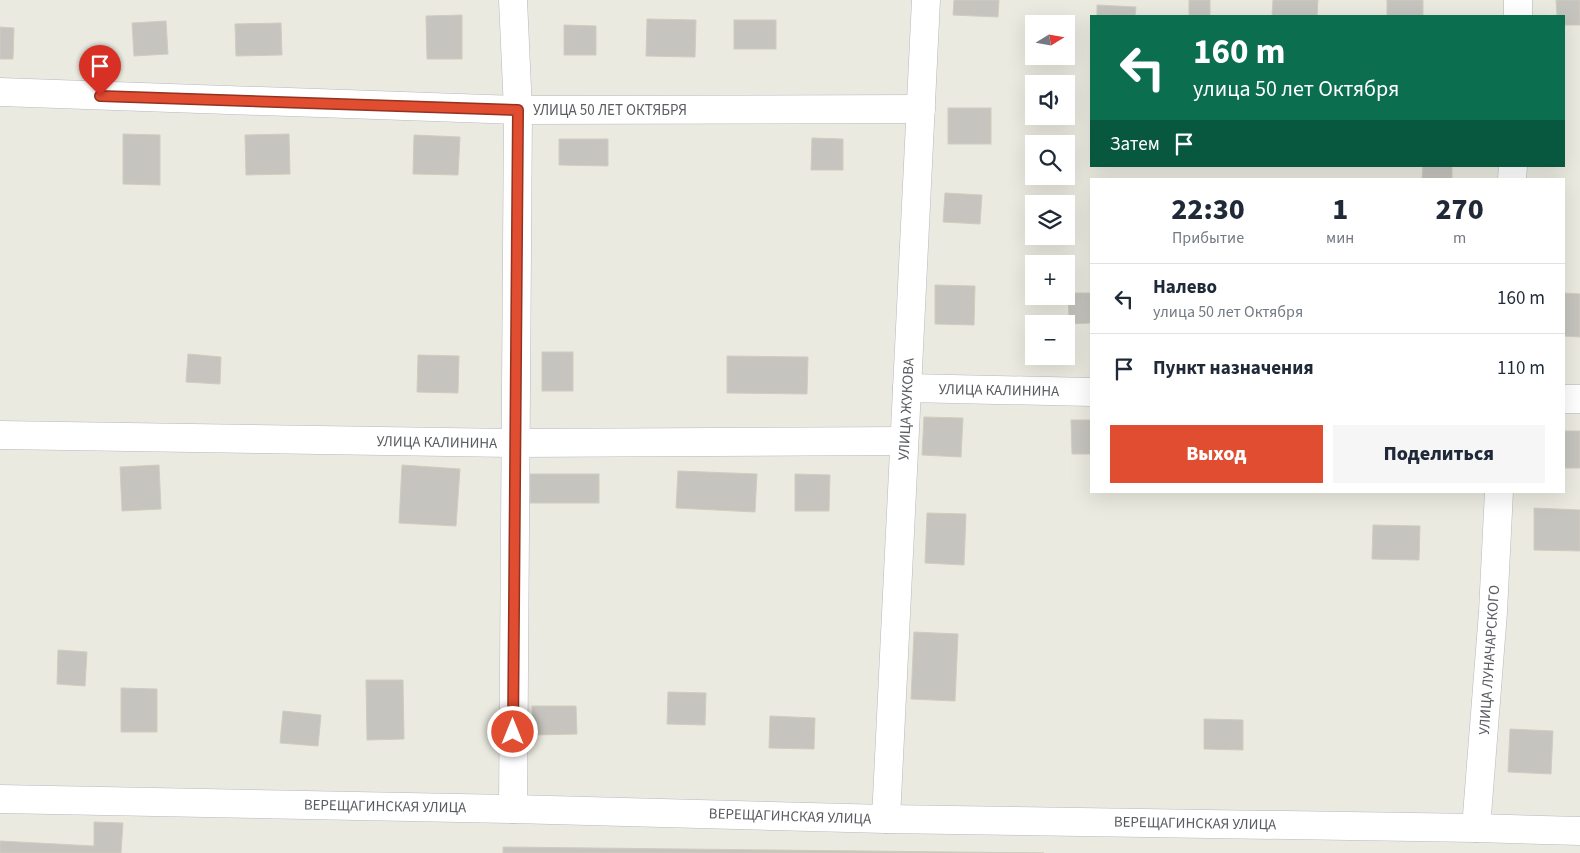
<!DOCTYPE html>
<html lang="ru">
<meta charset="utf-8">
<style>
body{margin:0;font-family:"Source Sans 3",sans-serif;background:#f6f6f7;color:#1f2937;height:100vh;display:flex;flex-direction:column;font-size:19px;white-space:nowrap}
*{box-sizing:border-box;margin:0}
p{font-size:16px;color:#747a83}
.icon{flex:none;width:28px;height:28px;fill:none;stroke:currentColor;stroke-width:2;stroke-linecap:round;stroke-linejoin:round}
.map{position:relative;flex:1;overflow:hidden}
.panel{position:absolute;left:1090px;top:178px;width:475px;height:315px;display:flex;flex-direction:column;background:#fff;border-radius:0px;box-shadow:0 5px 20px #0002}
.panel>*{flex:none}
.hud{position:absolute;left:1090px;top:15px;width:475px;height:152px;border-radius:0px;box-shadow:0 5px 20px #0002;background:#0b6e4f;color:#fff;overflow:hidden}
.needle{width:32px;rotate:79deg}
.controls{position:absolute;left:1025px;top:15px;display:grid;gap:10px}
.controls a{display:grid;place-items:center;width:50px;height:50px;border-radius:0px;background:#fff;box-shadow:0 5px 20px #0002;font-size:25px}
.pin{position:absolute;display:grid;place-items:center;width:42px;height:42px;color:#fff;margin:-51px -21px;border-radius:50% 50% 50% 0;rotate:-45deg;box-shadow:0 0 5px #0007}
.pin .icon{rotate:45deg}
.me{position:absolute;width:55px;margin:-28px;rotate:0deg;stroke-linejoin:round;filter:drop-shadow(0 0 4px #0008)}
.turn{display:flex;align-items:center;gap:18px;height:105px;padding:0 20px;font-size:22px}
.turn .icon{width:65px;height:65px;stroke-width:2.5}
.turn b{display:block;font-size:35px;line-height:42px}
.then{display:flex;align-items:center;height:48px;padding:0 20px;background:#0003;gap:10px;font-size:19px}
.eta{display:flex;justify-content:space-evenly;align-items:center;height:85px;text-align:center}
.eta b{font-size:30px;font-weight:800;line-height:35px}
.cta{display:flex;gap:10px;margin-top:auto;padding:10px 20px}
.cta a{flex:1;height:58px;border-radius:0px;background:#e04d31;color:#fff;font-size:20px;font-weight:800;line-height:58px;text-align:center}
.cta a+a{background:#f6f6f7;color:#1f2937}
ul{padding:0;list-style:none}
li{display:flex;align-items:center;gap:15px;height:70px;padding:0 20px;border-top:1px solid #e0e1e3}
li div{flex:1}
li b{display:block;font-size:19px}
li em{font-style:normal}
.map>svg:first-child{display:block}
.building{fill:#c6c4be;stroke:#d0ccbf}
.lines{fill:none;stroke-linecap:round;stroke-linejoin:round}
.street-casing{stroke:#b6b8bd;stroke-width:29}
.secondary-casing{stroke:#b6b9bf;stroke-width:29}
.street{stroke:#fff;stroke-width:28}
.secondary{stroke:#fff;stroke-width:28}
.route-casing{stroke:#923220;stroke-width:12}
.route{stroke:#e04d31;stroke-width:9}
.labels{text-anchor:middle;stroke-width:5;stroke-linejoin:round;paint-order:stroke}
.street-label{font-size:15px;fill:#595c61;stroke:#fff}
</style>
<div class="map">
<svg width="1580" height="853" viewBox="0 0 1580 853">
<rect width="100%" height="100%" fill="#ebeae0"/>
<g class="building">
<path d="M 954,0 L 999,0 L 998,17 L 953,15 Z"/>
<rect x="1189" y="0" width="21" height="16"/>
<path d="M 1273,0 L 1318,0 L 1317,16 L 1272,16 Z"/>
<rect x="1387" y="0" width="36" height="16"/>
<path d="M 1556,0 L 1580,0 L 1580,25 L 1564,25 L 1564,16 L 1557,16 Z"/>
<path d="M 1097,5 L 1136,7 L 1135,16 L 1097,16 Z"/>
<path d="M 462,15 L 462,59 L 427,59 L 426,16 Z"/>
<path d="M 647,19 L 696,20 L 695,57 L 646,56 Z"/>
<rect x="734" y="20" width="42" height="29"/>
<path d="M 166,21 L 168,54 L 134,56 L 132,23 Z"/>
<path d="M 281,23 L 282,55 L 236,56 L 235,24 Z"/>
<path d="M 564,25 L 596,26 L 596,55 L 564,55 Z"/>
<path d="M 0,27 L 14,28 L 13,59 L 0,59 Z"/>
<rect x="948" y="108" width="43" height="36"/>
<path d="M 123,134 L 160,135 L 160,185 L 123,184 Z"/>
<path d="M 289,134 L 290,174 L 246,175 L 245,135 Z"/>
<path d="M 414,135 L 460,137 L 458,175 L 413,174 Z"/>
<path d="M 812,138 L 843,139 L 843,170 L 811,170 Z"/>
<path d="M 559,139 L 608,139 L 608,166 L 559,165 Z"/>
<path d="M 1423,166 L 1452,166 L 1452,179 L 1422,179 Z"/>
<path d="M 945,193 L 982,195 L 980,224 L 943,222 Z"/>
<path d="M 935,285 L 975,286 L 974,325 L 935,324 Z"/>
<path d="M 1068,293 L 1091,293 L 1091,323 L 1069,324 Z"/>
<path d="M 1564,293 L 1580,294 L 1580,337 L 1564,336 Z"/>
<rect x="542" y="352" width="31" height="39"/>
<path d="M 188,354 L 221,357 L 220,384 L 186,382 Z"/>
<path d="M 418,355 L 459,356 L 458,393 L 417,392 Z"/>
<path d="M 727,356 L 808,357 L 807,394 L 727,393 Z"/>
<path d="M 924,417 L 963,418 L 961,457 L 922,455 Z"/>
<path d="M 1071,420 L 1091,420 L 1091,454 L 1072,454 Z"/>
<rect x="1564" y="431" width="16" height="37"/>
<path d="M 159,465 L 161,509 L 122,511 L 120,467 Z"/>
<path d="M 402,465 L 460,469 L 456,526 L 399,523 Z"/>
<path d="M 678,471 L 757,474 L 755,512 L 676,508 Z"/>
<rect x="530" y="474" width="69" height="29"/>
<path d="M 795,474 L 830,475 L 829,511 L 795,511 Z"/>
<path d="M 1534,508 L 1580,510 L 1580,551 L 1534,550 Z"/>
<path d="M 927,513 L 966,514 L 964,565 L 925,563 Z"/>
<path d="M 1373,525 L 1420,526 L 1419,560 L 1372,559 Z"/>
<path d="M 914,632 L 958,634 L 955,701 L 911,699 Z"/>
<path d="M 58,650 L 87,652 L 85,686 L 57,684 Z"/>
<path d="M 366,680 L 403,680 L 404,739 L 367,740 Z"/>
<path d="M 121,688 L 157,689 L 157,732 L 121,732 Z"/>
<path d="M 668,692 L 706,693 L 705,725 L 667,724 Z"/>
<path d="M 532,706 L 576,706 L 577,734 L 533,735 Z"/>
<path d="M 283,711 L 321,715 L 318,746 L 280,743 Z"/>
<path d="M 770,716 L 815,718 L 814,749 L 769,748 Z"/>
<path d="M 1204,719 L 1243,720 L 1243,750 L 1204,749 Z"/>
<path d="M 1510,729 L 1553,731 L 1551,774 L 1508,772 Z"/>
<path d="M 94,822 L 123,823 L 121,853 L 0,853 L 0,841 L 94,846 Z"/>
<path d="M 503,847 L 1044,853 L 503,853 Z"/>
</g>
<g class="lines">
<g class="street-casing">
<g id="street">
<path d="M 1518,16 L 1518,0"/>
<path d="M 0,92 L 518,110 L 921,109"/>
<path d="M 1512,179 L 1513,166"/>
<path d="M 907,388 L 1091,392"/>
<path d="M 1564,399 L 1580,399"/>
<path d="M 0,435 L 515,443 L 904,441"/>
<path d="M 513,809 L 518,110 L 513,0"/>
<path d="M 886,819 L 926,0"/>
<path d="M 1476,828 L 1493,612 L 1499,491"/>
</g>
</g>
<g class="secondary-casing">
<path id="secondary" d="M 0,799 L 513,809 L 886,819 L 1476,828 L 1580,831"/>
</g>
<use href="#street" class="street"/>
<use href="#secondary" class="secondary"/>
</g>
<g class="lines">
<g class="route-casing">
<path id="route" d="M 100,96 L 518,110 L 513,732"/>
</g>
<use href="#route" class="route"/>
</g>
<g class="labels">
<g class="street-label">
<text x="610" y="115">УЛИЦА 50 ЛЕТ ОКТЯБРЯ</text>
<text transform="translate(999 390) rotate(1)" y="5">УЛИЦА КАЛИНИНА</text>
<text transform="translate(906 409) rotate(-87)" y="5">УЛИЦА ЖУКОВА</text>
<text transform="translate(437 442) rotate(1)" y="5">УЛИЦА КАЛИНИНА</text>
<text transform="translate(1489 660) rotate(-86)" y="5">УЛИЦА ЛУНАЧАРСКОГО</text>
<text transform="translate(385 806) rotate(1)" y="5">ВЕРЕЩАГИНСКАЯ УЛИЦА</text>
<text transform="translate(790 816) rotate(2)" y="5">ВЕРЕЩАГИНСКАЯ УЛИЦА</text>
<text transform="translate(1195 823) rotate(1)" y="5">ВЕРЕЩАГИНСКАЯ УЛИЦА</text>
</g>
</g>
</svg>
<div class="controls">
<a><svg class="needle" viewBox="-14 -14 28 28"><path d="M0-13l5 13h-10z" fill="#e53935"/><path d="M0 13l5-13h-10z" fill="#747a83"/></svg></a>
<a><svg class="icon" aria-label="sound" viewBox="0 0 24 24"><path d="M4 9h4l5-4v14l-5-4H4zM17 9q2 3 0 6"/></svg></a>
<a><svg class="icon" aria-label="search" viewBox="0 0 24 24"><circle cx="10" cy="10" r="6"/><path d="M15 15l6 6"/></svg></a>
<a><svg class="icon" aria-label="layers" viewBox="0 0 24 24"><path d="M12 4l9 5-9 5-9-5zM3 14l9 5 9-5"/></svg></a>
<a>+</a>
<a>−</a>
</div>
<div class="pin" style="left:100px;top:96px;background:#d93025"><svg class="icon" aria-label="arrive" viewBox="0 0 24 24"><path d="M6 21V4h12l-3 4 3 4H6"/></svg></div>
<svg class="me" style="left:513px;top:732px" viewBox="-20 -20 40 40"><circle r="17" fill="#e04d31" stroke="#fff" stroke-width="3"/><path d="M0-11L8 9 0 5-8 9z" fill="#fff"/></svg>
<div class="hud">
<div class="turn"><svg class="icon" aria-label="left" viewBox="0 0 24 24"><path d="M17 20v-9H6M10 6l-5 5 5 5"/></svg><div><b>160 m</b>улица 50 лет Октября</div></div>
<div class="then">Затем<svg class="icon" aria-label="arrive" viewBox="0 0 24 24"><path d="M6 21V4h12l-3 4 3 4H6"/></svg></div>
</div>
<section class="panel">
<div class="eta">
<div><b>22:30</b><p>Прибытие</p></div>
<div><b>1</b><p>мин</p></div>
<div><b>270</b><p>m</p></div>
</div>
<ul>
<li><svg class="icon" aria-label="left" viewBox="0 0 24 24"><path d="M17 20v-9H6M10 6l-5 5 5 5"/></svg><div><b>Налево</b><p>улица 50 лет Октября</p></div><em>160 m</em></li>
<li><svg class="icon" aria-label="arrive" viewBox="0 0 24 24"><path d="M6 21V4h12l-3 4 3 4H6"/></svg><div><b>Пункт назначения</b></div><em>110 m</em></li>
</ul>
<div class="cta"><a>Выход</a><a>Поделиться</a></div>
</section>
</div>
